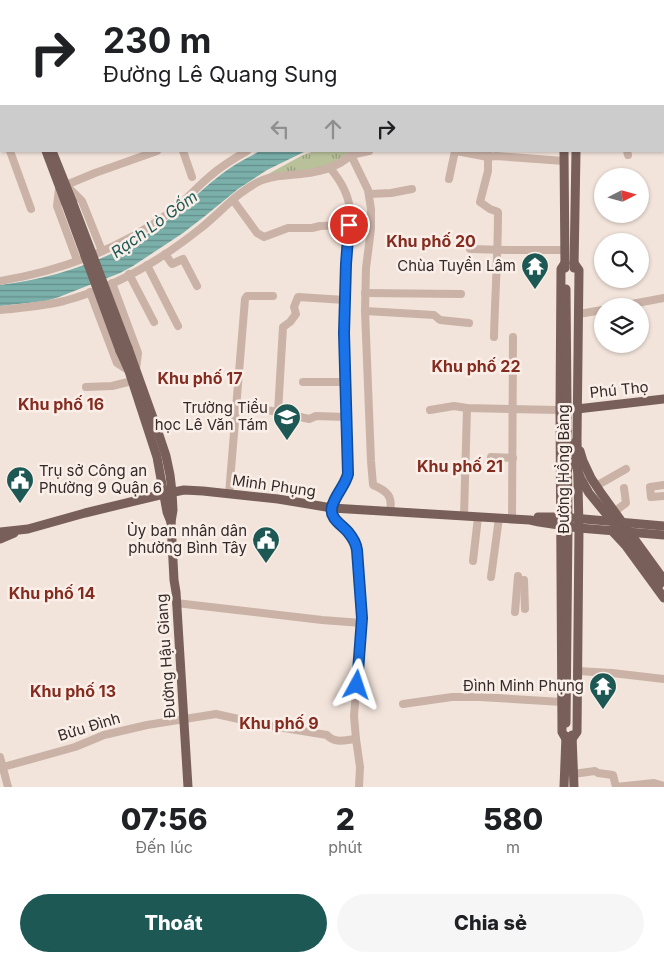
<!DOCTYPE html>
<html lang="vi">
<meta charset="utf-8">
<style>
body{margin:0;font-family:Inter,sans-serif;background:#f6f6f6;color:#202124;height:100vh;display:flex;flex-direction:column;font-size:19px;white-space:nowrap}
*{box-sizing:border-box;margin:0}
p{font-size:16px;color:#757577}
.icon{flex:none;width:28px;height:28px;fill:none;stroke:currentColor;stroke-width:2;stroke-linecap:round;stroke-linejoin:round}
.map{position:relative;height:787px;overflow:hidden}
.panel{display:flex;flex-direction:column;background:#fff;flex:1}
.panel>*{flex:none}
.hud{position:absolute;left:0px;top:0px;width:665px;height:152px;box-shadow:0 1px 4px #0004;background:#fff;color:#202124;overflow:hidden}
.needle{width:32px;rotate:84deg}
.buttons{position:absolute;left:594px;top:168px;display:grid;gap:10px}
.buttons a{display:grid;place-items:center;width:55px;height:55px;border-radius:50%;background:#fff;box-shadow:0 1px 4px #0004;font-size:25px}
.pin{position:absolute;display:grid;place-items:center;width:42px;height:42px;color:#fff;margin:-21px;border:2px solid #fff;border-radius:50%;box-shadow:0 1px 5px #0007}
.me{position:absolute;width:55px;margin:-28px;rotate:5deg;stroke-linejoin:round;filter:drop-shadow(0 0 4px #0008)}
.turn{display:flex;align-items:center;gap:18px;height:105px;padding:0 20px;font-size:22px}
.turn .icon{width:65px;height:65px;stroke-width:2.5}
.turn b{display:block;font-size:35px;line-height:42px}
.lanes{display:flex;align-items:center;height:48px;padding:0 20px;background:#0003;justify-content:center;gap:25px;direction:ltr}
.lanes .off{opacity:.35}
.eta{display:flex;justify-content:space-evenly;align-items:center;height:85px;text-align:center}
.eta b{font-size:30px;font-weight:800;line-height:35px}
.cta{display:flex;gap:10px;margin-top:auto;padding:10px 20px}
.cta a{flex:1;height:58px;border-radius:30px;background:#1d5854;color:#fff;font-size:20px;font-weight:800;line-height:58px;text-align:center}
.cta a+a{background:#f6f6f6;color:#202124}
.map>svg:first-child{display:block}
.park{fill:url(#park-tufts)}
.water{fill:url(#water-rules)}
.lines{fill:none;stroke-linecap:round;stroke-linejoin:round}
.minor{stroke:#cab2a7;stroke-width:8}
.major{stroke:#785f59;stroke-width:9}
.major-bridge{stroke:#785f59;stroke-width:9}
.route-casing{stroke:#114b97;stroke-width:12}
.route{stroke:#1a73e8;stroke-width:9}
.labels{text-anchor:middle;stroke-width:5;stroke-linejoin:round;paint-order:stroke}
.poi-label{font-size:15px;fill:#362a28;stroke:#f9efe8;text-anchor:end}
.street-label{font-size:15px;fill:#362a28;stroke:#f9efe8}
.water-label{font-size:16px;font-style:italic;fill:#1d5854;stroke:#f9efe8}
.neighbourhood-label{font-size:16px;font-weight:bold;fill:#852c21;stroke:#f9efe8}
</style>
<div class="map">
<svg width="664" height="787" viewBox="0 0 664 787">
<defs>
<pattern id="park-tufts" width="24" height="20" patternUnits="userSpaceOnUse" patternTransform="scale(1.25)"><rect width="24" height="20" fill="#b9c19b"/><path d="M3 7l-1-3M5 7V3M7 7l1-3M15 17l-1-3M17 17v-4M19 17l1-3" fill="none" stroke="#979d7e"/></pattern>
<pattern id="water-rules" width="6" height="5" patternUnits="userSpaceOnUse" patternTransform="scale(1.25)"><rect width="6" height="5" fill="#7aafaa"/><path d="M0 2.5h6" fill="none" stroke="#658f8a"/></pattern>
</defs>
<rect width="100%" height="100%" fill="#f2e4db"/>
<path class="park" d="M 314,151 L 350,151 L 335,164 L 319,169 L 261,178 L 301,156 Z"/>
<path class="water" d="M 260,151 L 306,151 L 267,170 L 238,189 L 205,216 L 183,233 L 133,266 L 120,273 L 59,297 L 46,301 L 0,306 L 0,285 C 60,278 121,256 169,219 C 186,206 201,190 218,177 C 231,166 245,159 260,151 Z"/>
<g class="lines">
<g class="minor">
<path d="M 192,0 L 192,1"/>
<path d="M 419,0 L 421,1"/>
<path d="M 491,0 L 491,1"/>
<path d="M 541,0 L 541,1"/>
<path d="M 572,0 L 572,1"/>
<path d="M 651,0 L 653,1"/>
<path d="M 302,1 L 302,0"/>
<path d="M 400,1 L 402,0"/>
<path d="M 439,1 L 440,0"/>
<path d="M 475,1 L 476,0"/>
<path d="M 508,1 L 512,0"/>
<path d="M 0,125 L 1,128"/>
<path d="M 10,151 L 31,209"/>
<path d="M 183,151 L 192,177"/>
<path d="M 456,151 L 488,157 L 496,156 L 564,161"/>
<path d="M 488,151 L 488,171 L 480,202 L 490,209 L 498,212 C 498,254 495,295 494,337"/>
<path d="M 627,151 L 628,155"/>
<path d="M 351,155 L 368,190 L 371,209 L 371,229 L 366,268 L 365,311 L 371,461 L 373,485 C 387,491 393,496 390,511"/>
<path d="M 351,155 L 369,151"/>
<path d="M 330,168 C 341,181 349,194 350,211 L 346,264 L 344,333 L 348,474 L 345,483 L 338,493 L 332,508 L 334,517 L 347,531 L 353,539 L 356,547 L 358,561 L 362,618 L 354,716 L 356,739 L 360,767 L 359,787"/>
<path d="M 449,179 L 455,151"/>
<path d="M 59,188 L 57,206 L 77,260"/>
<path d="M 370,194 L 391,193 L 412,189"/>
<path d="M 233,200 L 257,233 L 264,237 L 288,228 L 312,228 L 320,226 L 349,225"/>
<path d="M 470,249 L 508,250 L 565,250"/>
<path d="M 102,251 L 82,201 L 66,185 L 95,173 L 157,151"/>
<path d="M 165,254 L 172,264 L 183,259 L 197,286"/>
<path d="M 147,265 L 178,326"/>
<path d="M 129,274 L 154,322"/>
<path d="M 0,281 C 61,271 123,248 172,211 C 186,200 196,188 209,177 C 220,167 233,159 247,151"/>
<path d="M 112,283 L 138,353 L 136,369"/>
<path d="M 90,292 L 117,363 L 129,371"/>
<path d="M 365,293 L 461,294"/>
<path d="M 621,306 L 664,298"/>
<path d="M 0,310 C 21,308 43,306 64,301 C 113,288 161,260 201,228 C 220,213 237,192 260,181 C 270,176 279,176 290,175 C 316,173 336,170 356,151"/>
<path d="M 365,311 L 434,315 L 440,320 L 469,323"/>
<path d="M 579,314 L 602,310"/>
<path d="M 303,382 L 345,382"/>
<path d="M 86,387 L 112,386 L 132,381"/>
<path d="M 236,405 L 278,412 L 309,419 L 316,416 L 346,417"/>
<path d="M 430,410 L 454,406 L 467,408 L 560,410"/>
<path d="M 278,412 L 283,327 L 290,322 L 296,314 L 294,307 L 298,297 L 345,300"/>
<path d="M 491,457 L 513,458"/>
<path d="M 664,485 L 650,487 L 651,497 L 664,496"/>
<path d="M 596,486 L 626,469"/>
<path d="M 229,494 L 245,299 L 247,296 L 273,296"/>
<path d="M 614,512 L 626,503 L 624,488"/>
<path d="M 464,516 L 467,408"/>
<path d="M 512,519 L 513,337"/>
<path d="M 473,561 L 478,517"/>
<path d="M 491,577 L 499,518"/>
<path d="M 524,580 L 525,609"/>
<path d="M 176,603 L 322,620 L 362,623"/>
<path d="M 515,612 L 518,576"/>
<path d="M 577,671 L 612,673 L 664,679"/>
<path d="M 403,704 L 452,697 L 479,697 L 562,702"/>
<path d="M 0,757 L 8,787"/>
<path d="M 3,767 L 75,747 L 104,735 L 147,725 L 216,714 L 266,725 L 327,735 C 335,744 345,740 356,739"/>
<path d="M 573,774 L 595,771 L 598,773 L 613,775 L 616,787 L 654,783 L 664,786"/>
</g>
<g class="major">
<path d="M 546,0 L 546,1"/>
<path d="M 566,0 L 566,1"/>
<path d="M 621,1 L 625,0"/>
<path d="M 632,1 L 633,0"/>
<path d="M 0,9 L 1,10"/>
<path d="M 0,25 L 1,29"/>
<path d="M 46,151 L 66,204"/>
<path d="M 52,151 L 72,201"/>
<path d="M 564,151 L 565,268"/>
<path d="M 565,263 L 561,269 L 560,410 L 562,732 L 566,739"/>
<path d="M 574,268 L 576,151"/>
<path d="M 128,348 L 157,429 L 166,456 L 170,475 L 172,492 L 173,510 L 171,522 L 174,580 L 176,592 L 188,787"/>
<path d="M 120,351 L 129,371 L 157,457 L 167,512 L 171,522"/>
<path d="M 577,409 L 664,399"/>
<path d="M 580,451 L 583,461 L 591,478 L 601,493 L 664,580"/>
<path d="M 538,517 L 561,517 L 664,526"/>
<path d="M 612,531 L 626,546 L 664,598"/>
<path d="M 0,532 L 28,529 L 85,513 L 164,494 L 184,490 L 203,491 L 278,499 L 332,508 L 530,520 L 539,522 L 579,528 L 664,535"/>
<path d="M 0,539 L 14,533"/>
<path d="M 572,735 L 574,787"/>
<path d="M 572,739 L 577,732 L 579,528 L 577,439 L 579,270 L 574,263"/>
<path d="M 564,787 L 566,736"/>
</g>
<g class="major-bridge">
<path d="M 72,201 L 128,348"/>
<path d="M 66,204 L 120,351"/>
<path d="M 566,289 L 568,524 L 566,723"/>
<path d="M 572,443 L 576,466 L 581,479 L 589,493 L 631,544 L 660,584"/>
</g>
</g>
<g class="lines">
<g class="route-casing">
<path id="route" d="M 349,225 L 346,264 L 344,333 L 348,474 C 345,486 335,495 332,507 C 329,518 342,525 348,532 C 353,538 356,543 357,550 L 362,618 L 357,685"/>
</g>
<use href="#route" class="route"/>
</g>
<defs>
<g id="temple-pin" transform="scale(1.4375)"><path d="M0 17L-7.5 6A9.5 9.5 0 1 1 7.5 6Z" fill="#1d5854" stroke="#f9efe8"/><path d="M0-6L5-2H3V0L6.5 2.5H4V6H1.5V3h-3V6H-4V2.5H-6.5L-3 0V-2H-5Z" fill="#fff"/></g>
<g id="school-pin" transform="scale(1.4375)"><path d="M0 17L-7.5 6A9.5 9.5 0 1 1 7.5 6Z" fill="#1d5854" stroke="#f9efe8"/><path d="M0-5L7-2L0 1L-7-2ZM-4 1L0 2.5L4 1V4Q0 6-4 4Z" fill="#fff"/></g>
<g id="civic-pin" transform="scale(1.4375)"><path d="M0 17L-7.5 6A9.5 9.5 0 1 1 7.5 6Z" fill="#1d5854" stroke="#f9efe8"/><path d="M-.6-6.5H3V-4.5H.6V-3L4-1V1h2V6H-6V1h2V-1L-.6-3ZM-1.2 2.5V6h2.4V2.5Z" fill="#fff"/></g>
</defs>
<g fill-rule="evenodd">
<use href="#temple-pin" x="535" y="266"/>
<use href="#school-pin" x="287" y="417"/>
<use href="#civic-pin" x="20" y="480"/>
<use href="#civic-pin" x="266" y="540"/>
<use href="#temple-pin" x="603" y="686"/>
</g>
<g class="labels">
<g class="poi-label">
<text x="516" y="271">Chùa Tuyền Lâm</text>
<text x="268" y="413">Trường Tiểu<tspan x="268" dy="17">học Lê Văn Tám</tspan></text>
<text x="39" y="476" text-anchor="start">Trụ sở Công an<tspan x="39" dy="17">Phường 9 Quận 6</tspan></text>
<text x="247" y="536">Ủy ban nhân dân<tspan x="247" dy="17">phường Bình Tây</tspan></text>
<text x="584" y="691">Đình Minh Phụng</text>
</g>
<g class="street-label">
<text transform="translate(619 390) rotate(-6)" y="5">Phú Thọ</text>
<text transform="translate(564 469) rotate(-90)" y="5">Đường Hồng Bàng</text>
<text transform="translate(274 486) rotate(8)" y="5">Minh Phụng</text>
<text transform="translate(166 656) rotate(-94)" y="5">Đường Hậu Giang</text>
<text transform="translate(89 727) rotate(-17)" y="5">Bửu Đình</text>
</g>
<g class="water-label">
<text transform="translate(154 224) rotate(-36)" y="6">Rạch Lò Gốm</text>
</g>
<g class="neighbourhood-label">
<text x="431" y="247">Khu phố 20</text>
<text x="476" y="372">Khu phố 22</text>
<text x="200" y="384">Khu phố 17</text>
<text x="61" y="410">Khu phố 16</text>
<text x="460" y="472">Khu phố 21</text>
<text x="52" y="599">Khu phố 14</text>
<text x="73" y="697">Khu phố 13</text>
<text x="279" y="729">Khu phố 9</text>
</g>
</g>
</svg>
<div class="buttons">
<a><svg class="needle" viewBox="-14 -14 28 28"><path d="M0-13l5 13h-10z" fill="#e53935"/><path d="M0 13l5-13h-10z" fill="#757577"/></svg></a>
<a><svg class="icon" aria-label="search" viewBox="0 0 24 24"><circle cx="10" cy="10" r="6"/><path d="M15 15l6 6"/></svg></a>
<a><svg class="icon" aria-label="layers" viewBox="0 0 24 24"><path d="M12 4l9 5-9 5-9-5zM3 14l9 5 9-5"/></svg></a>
</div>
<div class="pin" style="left:349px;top:225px;background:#d93025"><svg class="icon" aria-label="arrive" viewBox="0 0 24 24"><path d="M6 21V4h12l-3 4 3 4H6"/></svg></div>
<svg class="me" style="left:357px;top:685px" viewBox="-20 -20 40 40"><path d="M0-17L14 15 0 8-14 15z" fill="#1a73e8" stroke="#fff" stroke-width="4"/></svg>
<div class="hud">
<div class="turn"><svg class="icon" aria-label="right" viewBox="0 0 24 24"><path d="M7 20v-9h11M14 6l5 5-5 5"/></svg><div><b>230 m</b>Đường Lê Quang Sung</div></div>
<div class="lanes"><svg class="icon off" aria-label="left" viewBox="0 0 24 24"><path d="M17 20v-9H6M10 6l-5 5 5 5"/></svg><svg class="icon off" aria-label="ahead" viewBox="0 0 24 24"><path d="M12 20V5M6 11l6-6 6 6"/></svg><svg class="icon" aria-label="right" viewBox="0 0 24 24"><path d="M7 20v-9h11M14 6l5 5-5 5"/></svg></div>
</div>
</div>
<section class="panel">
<div class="eta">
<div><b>07:56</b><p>Đến lúc</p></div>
<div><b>2</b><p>phút</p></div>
<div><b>580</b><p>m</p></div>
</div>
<div class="cta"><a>Thoát</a><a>Chia sẻ</a></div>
</section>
